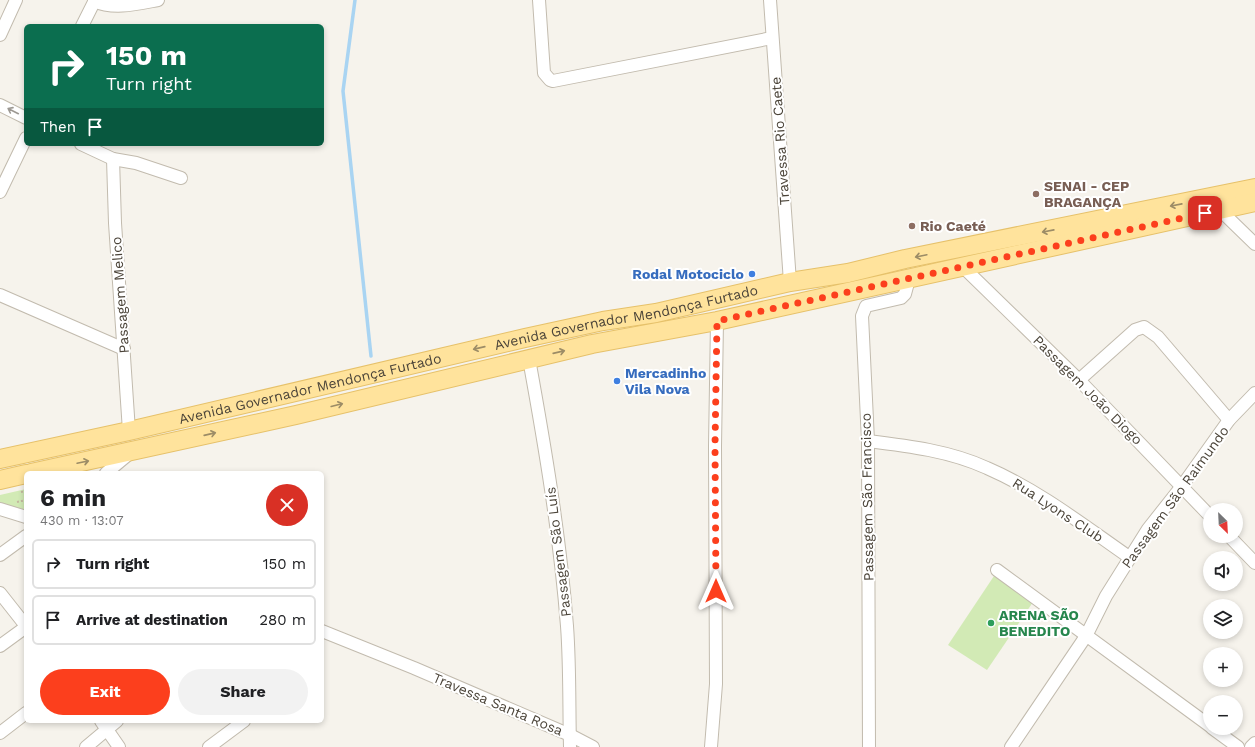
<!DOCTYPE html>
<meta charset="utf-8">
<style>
body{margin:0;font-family:"Work Sans",sans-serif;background:#f2f2f2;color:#202124;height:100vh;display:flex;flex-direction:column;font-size:15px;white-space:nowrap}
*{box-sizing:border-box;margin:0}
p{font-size:13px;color:#757577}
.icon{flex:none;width:22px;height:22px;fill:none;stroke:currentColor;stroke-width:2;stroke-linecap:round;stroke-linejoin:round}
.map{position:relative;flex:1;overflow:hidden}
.drawer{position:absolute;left:24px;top:471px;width:300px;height:252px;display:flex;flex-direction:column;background:#fff;border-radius:6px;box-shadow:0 2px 6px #0003}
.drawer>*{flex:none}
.banner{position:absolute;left:24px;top:24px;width:300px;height:122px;border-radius:6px;box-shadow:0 2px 6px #0003;background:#0b6e4f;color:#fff;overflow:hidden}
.needle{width:26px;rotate:156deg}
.fabs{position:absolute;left:1203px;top:503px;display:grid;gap:8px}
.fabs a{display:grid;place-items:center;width:40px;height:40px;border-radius:50%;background:#fff;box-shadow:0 2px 6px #0003;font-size:20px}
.pin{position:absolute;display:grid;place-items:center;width:34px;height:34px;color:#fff;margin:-17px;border-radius:8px;box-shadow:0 2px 6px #0006}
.me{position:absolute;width:44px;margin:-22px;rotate:0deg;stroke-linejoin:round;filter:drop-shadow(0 0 3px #0008)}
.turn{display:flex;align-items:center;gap:14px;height:84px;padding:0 16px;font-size:18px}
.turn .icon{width:52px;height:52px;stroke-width:2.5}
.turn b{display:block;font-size:28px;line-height:34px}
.then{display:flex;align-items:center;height:38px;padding:0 16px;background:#0003;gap:8px;font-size:15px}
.round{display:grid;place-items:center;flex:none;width:42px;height:42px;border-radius:21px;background:#f2f2f2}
.head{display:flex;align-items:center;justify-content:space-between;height:68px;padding:0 16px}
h1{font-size:24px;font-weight:700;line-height:30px}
.action{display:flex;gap:8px;margin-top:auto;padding:8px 16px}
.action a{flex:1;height:46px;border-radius:24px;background:#fc3f1d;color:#fff;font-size:16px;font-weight:700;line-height:46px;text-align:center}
.action a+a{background:#f2f2f2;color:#202124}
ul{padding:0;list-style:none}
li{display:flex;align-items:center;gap:12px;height:50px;margin:0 8px 6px;padding:0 8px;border:2px solid #e0e0e0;border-radius:6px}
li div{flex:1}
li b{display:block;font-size:15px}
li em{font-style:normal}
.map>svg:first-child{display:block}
.green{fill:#d2eab5}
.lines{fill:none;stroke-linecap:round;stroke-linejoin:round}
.stream{stroke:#a9d4f2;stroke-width:3.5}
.street-casing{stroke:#c2bbae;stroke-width:14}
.primary-casing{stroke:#e6c16a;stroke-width:20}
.path{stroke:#c4b79f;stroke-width:2;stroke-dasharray:2 2;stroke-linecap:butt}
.street{stroke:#fff;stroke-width:12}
.primary{stroke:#ffe39c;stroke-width:18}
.oneway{stroke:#9c9892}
.oneway2{stroke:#9c8c66}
.route{stroke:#fc3f1d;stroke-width:7;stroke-dasharray:0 12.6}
.education-dot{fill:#8d6e63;stroke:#fff;stroke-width:1.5}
.shop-dot{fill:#3f7fe0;stroke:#fff;stroke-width:1.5}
.leisure-dot{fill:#2e9e5b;stroke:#fff;stroke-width:1.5}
.labels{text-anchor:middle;stroke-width:4;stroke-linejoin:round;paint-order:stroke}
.street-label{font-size:14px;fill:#4b4439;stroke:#fff}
.education-label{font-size:14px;font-weight:bold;fill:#785e54;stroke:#fff;text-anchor:start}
.shop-label{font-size:14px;font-weight:bold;fill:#366cbe;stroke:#fff;text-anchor:end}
.leisure-label{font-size:14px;font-weight:bold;fill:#27864d;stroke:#fff;text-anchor:start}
</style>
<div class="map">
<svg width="1255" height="747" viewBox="0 0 1255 747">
<rect width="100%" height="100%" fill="#f6f3ec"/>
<g class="green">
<path d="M 26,489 L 26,510 L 0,503 L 0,495 Z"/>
<path d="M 994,576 L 1033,602 L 987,670 L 948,645 Z"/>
</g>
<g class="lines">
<path class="stream" d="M 355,0 L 343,91 L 371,356"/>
<g class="street-casing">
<g id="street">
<path d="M 539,0 L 544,73 L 550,80 L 553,81 L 772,38"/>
<path d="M 770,0 L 790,282"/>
<path d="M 94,1 C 114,10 137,4 158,0"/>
<path d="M 82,26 L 95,0"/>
<path d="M 0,35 L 16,0"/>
<path d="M 0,105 L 26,118"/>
<path d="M 81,144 L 113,159 L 136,163 L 181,178"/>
<path d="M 113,159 L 115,223 L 129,431"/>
<path d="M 0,192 L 26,138"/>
<path d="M 1220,210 L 1255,244"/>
<path d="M 963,267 L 1079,380 L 1210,516"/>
<path d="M 0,295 L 124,349"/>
<path d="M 529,359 C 545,447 560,536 567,626 C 570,666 569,707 570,747"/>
<path d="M 1079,380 L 1135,330 L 1144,327 L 1158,337 L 1229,420"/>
<path d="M 868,441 C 909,446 950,451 987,468 C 1038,490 1083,525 1129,557"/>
<path d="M 106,473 L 130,453"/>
<path d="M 0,509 L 26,517"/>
<path d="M 1229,536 L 1255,563"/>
<path d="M 0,555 L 26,536"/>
<path d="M 997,570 L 1210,726"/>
<path d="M 0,593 L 26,626"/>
<path d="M 322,631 L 414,668 L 570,735 L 593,747"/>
<path d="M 0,646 L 26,627"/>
<path d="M 101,721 L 119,747"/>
<path d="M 1212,728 L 1238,747"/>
<path d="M 0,733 L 26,713"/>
<path d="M 86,747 L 117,721"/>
<path d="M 209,747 L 244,721"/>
<path d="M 711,747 L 716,684 L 715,446 L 717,321"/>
<path d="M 869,747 L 868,441 L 862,316 L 866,306 L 901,298 L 905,294 L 909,279"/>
<path d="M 1011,747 L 1086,636 L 1106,596 L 1148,529 L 1182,486 L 1229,420 L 1255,393"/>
<path d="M 1251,747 L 1255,743"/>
</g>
</g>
<g class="primary-casing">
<g id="primary">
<path id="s1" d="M 0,459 L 129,431 L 525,338 L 603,321 L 656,313 L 790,282 L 848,273 L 905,259 L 1255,188"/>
<path d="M 31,473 L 296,415 L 592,344 L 717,321 L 1255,202"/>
<path d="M 0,480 L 26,474"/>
</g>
</g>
<g class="path">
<path d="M 21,492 L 26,491"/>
<path d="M 17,502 L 26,500"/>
</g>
<use href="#street" class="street"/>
<use href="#primary" class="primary"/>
</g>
<defs><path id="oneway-shaft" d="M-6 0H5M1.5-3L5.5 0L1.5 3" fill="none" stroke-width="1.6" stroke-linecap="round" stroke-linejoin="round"/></defs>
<use class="oneway" href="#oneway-shaft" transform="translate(13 111) rotate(-153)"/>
<g class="oneway2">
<use href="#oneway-shaft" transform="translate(1176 205) rotate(169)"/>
<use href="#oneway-shaft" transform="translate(1048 231) rotate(169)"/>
<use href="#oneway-shaft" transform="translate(921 256) rotate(168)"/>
<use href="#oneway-shaft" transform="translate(479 348) rotate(167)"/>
<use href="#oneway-shaft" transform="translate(559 352) rotate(-13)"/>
<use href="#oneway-shaft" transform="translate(337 405) rotate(-14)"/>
<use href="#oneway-shaft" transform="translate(210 434) rotate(-13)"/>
<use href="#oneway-shaft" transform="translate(83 462) rotate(-12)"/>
</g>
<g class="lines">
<path class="route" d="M 716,591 L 715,446 L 717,321 L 1205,213"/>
</g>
<g class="education-dot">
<circle cx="1036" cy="194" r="4"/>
<circle cx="912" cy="226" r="4"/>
</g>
<g class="shop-dot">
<circle cx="752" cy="274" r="4"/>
<circle cx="617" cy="381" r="4"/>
</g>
<circle class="leisure-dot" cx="991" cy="623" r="4"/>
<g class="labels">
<g class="street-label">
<text transform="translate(780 141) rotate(-94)" y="5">Travessa Rio Caete</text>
<text transform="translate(120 295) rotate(-94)" y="5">Passagem Melico</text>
<text dy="5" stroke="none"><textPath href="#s1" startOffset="642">Avenida Governador Mendonça Furtado</textPath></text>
<text dy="5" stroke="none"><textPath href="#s1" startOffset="318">Avenida Governador Mendonça Furtado</textPath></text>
<text transform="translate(1088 390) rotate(45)" y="5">Passagem João Diogo</text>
<text transform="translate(867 497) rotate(-91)" y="5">Passagem São Francisco</text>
<text transform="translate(1175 497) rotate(-54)" y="5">Passagem São Raimundo</text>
<text transform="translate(1058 510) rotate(33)" y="5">Rua Lyons Club</text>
<text transform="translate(558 552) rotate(-97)" y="5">Passagem São Luís</text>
<text transform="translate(498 704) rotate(23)" y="5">Travessa Santa Rosa</text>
</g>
<g class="education-label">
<text x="1044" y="191">SENAI - CEP<tspan x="1044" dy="16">BRAGANÇA</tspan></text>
<text x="920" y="231">Rio Caeté</text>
</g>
<g class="shop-label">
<text x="744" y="279">Rodal Motociclo</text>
<text x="625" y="378" text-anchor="start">Mercadinho<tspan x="625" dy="16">Vila Nova</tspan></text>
</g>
<g class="leisure-label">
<text x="999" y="620">ARENA SÃO<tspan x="999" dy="16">BENEDITO</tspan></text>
</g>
</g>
</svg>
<div class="fabs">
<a><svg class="needle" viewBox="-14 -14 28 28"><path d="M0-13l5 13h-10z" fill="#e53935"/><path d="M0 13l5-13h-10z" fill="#757577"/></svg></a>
<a><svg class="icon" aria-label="sound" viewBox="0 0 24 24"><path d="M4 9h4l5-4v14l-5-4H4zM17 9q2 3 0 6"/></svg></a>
<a><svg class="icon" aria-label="layers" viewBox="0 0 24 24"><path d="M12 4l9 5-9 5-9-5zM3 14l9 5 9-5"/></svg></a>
<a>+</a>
<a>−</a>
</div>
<div class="pin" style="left:1205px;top:213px;background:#d93025"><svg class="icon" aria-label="arrive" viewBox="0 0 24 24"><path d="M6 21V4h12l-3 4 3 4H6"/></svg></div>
<svg class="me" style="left:716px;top:591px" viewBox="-20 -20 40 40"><path d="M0-17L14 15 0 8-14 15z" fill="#fc3f1d" stroke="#fff" stroke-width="4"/></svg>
<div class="banner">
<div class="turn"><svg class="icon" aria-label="right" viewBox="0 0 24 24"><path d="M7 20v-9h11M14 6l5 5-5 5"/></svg><div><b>150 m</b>Turn right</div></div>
<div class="then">Then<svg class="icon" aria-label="arrive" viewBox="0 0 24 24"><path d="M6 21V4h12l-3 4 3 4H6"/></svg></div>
</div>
<section class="drawer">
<div class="head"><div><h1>6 min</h1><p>430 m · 13:07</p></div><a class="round" style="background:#d93025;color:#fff"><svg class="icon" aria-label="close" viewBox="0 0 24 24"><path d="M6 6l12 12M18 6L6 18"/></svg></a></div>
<ul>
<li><svg class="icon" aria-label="right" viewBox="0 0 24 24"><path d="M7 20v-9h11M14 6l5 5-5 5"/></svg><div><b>Turn right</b></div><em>150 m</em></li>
<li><svg class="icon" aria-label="arrive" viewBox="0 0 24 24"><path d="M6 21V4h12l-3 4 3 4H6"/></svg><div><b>Arrive at destination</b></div><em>280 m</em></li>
</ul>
<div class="action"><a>Exit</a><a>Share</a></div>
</section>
</div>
